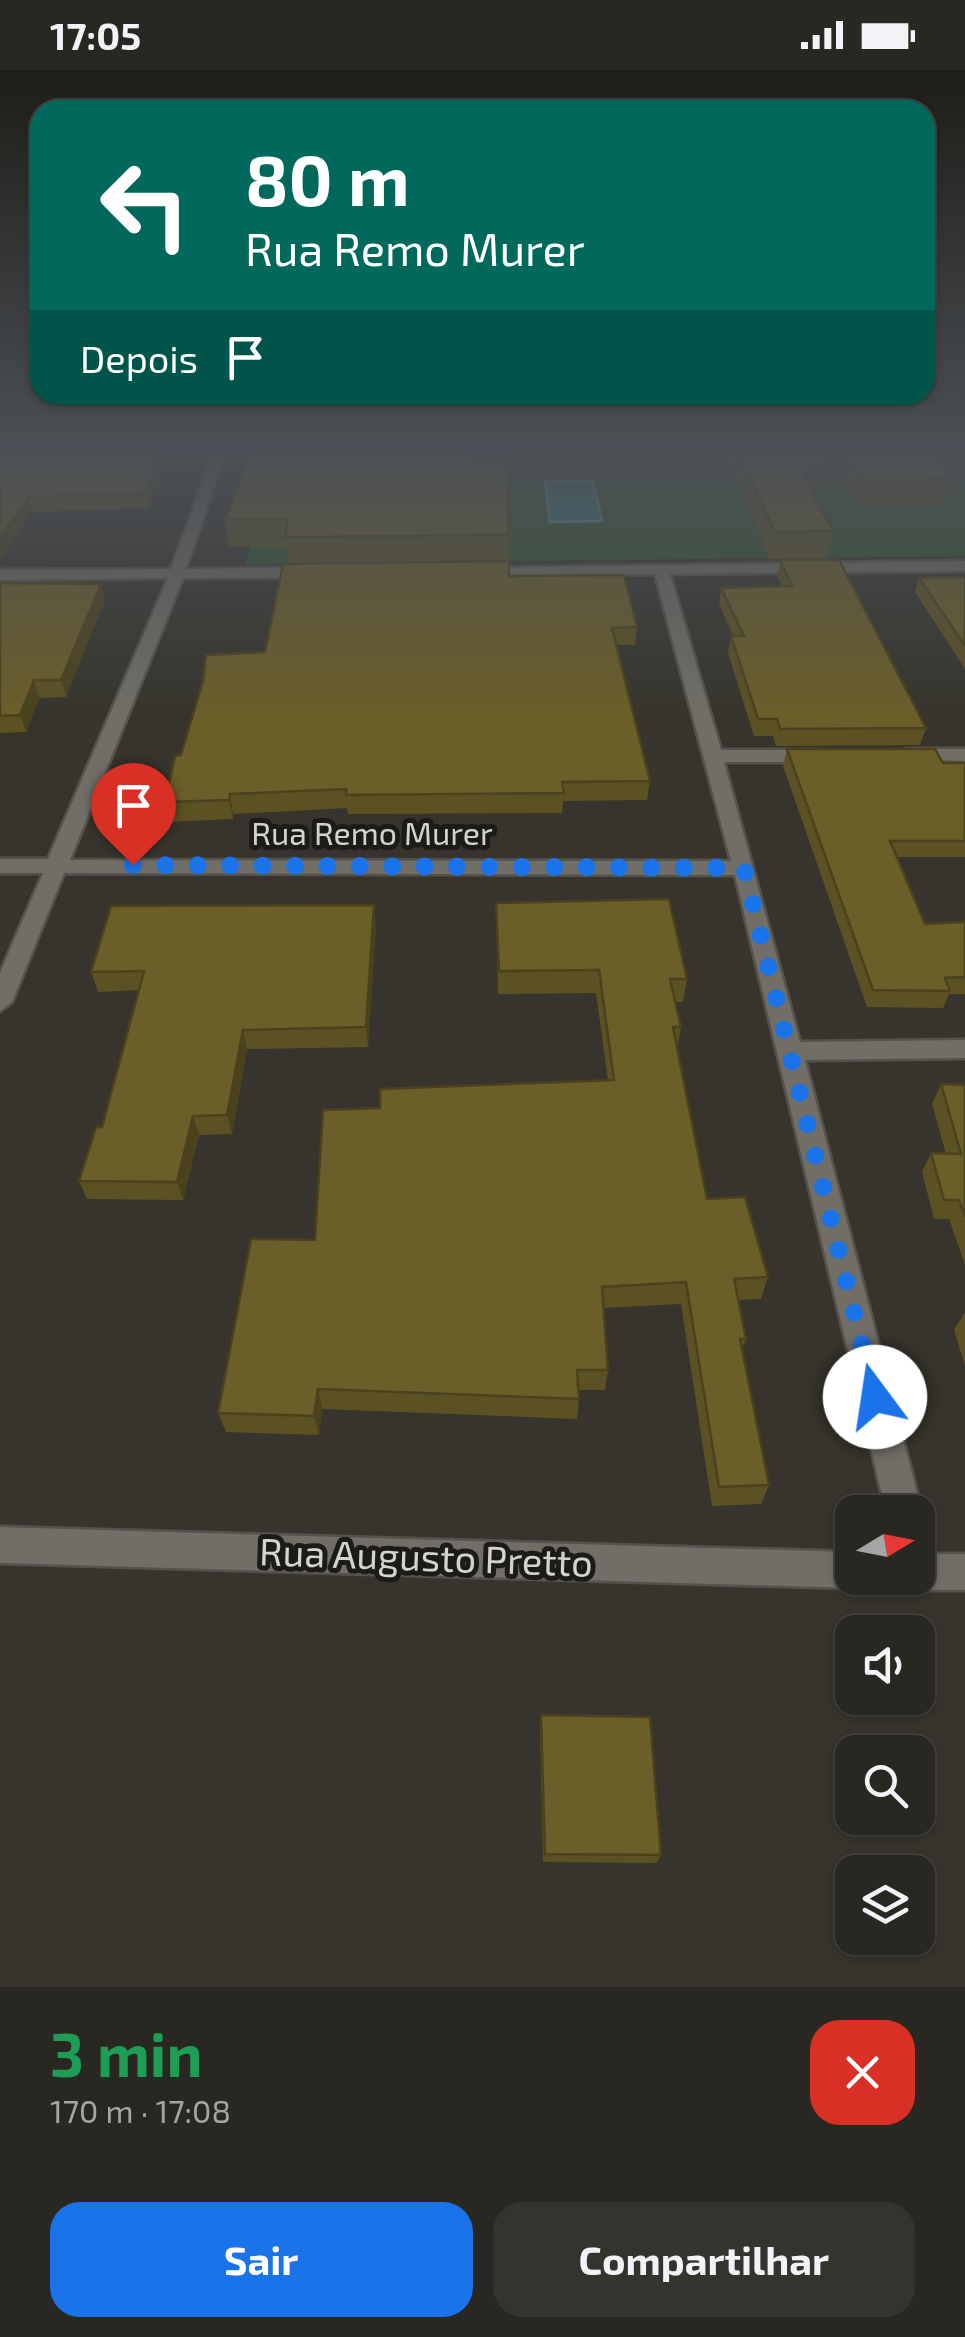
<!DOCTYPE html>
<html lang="pt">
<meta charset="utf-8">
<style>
body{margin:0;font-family:"Exo 2",sans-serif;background:#34332e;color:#f1f3f6;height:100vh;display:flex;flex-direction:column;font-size:38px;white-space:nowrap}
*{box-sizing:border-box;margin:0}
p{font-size:32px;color:#a5a5a5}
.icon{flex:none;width:55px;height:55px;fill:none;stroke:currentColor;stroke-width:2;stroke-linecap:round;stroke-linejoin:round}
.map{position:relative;height:1917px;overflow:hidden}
.panel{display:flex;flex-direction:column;background:#282721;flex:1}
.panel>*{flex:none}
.guide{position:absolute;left:30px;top:30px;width:905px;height:305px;border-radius:30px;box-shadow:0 2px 8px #0004,0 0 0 2px #44443f;background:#00695c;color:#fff;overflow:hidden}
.needle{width:65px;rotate:80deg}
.tools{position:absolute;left:835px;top:1425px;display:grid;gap:20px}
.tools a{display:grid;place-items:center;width:100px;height:100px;border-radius:20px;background:#282721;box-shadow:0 2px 8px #0004,0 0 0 2px #44443f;font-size:50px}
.pin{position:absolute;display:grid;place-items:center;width:85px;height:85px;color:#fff;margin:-102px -42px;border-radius:50% 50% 50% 0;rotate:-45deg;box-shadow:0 0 10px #0007}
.pin .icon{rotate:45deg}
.me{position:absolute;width:110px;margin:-55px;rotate:346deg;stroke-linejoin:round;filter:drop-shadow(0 0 8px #0008)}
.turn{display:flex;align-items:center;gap:35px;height:210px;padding:0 50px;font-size:45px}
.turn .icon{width:130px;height:130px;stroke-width:2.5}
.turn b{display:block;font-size:70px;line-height:85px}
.then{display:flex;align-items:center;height:95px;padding:0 50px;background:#0003;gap:20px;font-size:38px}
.round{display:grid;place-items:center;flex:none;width:105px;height:105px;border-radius:30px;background:#34332e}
.overview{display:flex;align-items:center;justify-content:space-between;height:170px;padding:0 50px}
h1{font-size:60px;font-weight:700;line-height:75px;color:#1e9e55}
.button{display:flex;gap:20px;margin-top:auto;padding:20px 50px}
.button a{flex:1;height:115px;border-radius:30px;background:#1a73e8;color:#fff;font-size:40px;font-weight:700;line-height:115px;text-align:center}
.button a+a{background:#34332e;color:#f1f3f6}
.status{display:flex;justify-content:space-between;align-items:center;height:70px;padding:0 50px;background:#282721;direction:ltr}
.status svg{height:28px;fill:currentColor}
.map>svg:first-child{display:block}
.green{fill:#33552f}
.water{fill:#357f87;stroke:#65989c;stroke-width:2.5}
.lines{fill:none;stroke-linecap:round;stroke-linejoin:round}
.lane-casing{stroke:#54524c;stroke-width:5}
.street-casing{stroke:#54524c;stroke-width:5}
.lane{fill:#706e66;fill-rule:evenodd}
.street{fill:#706e66;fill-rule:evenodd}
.wall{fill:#5c5123}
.shaded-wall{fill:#4b421d}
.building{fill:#6b5e29;stroke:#4b421d;stroke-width:2.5}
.route{stroke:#1a73e8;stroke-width:18;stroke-dasharray:0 32.4}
.labels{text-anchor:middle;stroke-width:10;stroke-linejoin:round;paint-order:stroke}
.street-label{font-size:32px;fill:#d4d3ce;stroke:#1c1b18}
.near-street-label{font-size:38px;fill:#d4d3ce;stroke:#1c1b18}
</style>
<div class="status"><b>17:05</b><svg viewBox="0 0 49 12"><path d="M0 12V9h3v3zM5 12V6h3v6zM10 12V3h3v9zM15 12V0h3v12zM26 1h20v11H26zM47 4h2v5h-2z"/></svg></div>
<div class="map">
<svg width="965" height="1917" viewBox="0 0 965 1917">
<rect width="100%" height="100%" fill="#36342c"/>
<path class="green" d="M 270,378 L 965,378 L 965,486 L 245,494 L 274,402 L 262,401 Z"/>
<path class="water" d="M 593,411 L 602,451 L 550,452 L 545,411 Z"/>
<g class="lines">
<g class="lane-casing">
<path id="lane" d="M 493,378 L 523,378 L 461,390 L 455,386 Z"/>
</g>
<g class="street-casing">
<g id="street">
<path d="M 215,378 L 227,378 L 186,499 L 315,497 L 323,502 L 315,507 L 183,508 L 70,790 L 731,791 L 655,504 L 475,506 L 470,504 L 470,498 L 965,491 L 965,501 L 670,504 L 721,680 L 817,680 L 827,686 L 817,692 L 724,692 L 800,972 L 965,970 L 965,988 L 805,990 L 922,1442 L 918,1452 L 918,1442 L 886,1442 L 735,805 L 64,803 L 12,932 L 0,941 L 0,903 L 43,803 L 0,803 L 0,789 L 48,789 L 168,508 L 0,510 L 0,500 L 171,499 Z"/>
<path d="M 907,679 L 965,679 L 965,691 L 900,689 L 900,681 Z"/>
<path d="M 0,1457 L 852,1482 L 852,1508 L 867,1508 L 865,1513 L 852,1518 L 0,1493 Z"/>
<path d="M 918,1484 L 965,1484 L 965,1520 L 918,1520 L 905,1515 L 902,1508 L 918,1508 Z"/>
</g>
</g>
<use href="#lane" class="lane"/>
<use href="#street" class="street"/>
</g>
<g class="wall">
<path d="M 0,378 L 166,378 L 150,438 L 32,442 Z"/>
<path d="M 722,378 L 926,378 L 951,409 L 944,436 L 858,436 L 840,407 L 813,422 L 833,461 L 827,489 L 770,489 Z"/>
<path d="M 470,394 L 509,465 L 509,506 L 637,557 L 635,575 L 617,575 L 650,711 L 647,730 L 563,731 L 562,743 L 348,744 L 347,738 L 233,744 L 233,749 L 169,752 L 165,732 L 181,685 L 265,582 L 288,494 L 286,477 L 229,477 L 225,450 Z"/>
<path d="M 780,490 L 926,658 L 920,675 L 776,676 L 773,666 L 754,666 L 728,583 L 731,566 L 733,566 L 719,534 L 721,518 L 782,516 L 777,506 Z"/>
<path d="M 965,507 L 965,599 L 915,522 L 919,508 Z"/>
<path d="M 0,513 L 101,514 L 105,530 L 66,627 L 39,628 L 26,662 L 0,663 Z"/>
<path d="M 787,679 L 943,693 L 965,693 L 965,787 L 897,787 L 925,854 L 965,852 L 965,924 L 949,924 L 943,938 L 867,937 L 783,696 Z"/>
<path d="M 496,833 L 687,909 L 683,932 L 675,932 L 681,957 L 677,979 L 707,1129 L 768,1207 L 761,1229 L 738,1230 L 746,1269 L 742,1279 L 769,1415 L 761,1434 L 712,1436 L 681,1234 L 603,1238 L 608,1300 L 605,1320 L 579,1320 L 579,1329 L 577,1349 L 322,1339 L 319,1365 L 226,1362 L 218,1343 L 315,1170 L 380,1038 L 608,1010 L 596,923 L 498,924 Z"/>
<path d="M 376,854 L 368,977 L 247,979 L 232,1064 L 199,1065 L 183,1130 L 87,1129 L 79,1111 L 102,1057 L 139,920 L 98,922 L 91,902 Z"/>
<path d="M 941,1014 L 965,1015 L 965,1195 L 949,1149 L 934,1149 L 922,1102 L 931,1083 L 946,1084 L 932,1034 Z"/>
<path d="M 965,1242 L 965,1296 L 954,1260 Z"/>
<path d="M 541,1645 L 661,1785 L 656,1793 L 543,1792 L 540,1656 Z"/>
</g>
<g class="shaded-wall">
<path d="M 160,378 L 166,378 L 150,438 L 146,423 Z"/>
<path d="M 845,382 L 840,407 L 798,431 L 803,405 Z"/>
<path d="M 28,427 L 32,442 L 0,491 L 0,468 Z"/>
<path d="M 101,514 L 105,530 L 66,627 L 61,610 Z"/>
<path d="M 34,610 L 39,628 L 26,662 L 20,645 Z"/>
<path d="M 230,724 L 233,744 L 233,749 L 229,730 Z"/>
<path d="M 374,835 L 376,854 L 368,977 L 366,957 Z"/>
<path d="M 243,960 L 247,979 L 232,1064 L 227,1045 Z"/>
<path d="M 193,1046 L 199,1065 L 183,1130 L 177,1112 Z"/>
<path d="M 318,1319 L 322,1339 L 319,1365 L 314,1346 Z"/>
</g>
<g class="building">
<path d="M 0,378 L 160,378 L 146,423 L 28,427 L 0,468 Z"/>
<path d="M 736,378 L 926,378 L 951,409 L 865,410 L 845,382 L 803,405 L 833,461 L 775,462 Z"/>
<path d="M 252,379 L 470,379 L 470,394 L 508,394 L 509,465 L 285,467 L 288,450 L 225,450 Z"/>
<path d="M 780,490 L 839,490 L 926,658 L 780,659 L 777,649 L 758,649 L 731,566 L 744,566 L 721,518 L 792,516 Z"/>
<path d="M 509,491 L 509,506 L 624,505 L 637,557 L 612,558 L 650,711 L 562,712 L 564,723 L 346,725 L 346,719 L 230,724 L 229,730 L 165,732 L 175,686 L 181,685 L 203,611 L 206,585 L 265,582 L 283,494 Z"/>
<path d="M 965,507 L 965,576 L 919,508 Z"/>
<path d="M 0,513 L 101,514 L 61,610 L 34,610 L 20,645 L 0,646 Z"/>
<path d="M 787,679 L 935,679 L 943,693 L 965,693 L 965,771 L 890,771 L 925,854 L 965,852 L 965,907 L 945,908 L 950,921 L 873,920 Z"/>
<path d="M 669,829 L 687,909 L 670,909 L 681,957 L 673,957 L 707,1129 L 745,1127 L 768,1207 L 734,1209 L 746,1269 L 740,1269 L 769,1415 L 719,1417 L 686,1212 L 602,1217 L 608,1300 L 577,1300 L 579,1329 L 318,1319 L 314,1346 L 218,1343 L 251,1169 L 315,1170 L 323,1040 L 380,1038 L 380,1019 L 614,1010 L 599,900 L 499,901 L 496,833 Z"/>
<path d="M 374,835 L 366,957 L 243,960 L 227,1045 L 193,1046 L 177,1112 L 79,1111 L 96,1057 L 102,1057 L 144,901 L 91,902 L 111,836 Z"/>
<path d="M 941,1014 L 965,1015 L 965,1147 L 959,1130 L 944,1130 L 931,1083 L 961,1084 Z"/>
<path d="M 541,1645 L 650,1647 L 661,1785 L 545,1784 Z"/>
</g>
<linearGradient id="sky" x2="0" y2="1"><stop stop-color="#1e1d18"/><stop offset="0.59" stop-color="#4c5056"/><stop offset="1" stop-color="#4c5056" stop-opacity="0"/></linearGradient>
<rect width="965" height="646" fill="url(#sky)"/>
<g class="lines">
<path class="route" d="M 133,795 L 744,798 L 875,1327"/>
</g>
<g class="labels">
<g class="street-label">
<text x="372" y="775">Rua Remo Murer</text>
</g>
<g class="near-street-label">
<text transform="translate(426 1488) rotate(2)" y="13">Rua Augusto Pretto</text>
</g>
</g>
</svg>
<div class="tools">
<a><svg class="needle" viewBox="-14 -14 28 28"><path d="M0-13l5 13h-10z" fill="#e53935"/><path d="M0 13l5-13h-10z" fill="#a5a5a5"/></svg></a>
<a><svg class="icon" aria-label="sound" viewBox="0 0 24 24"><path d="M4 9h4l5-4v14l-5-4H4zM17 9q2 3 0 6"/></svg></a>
<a><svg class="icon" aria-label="search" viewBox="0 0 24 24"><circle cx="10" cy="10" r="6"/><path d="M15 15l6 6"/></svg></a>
<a><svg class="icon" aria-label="layers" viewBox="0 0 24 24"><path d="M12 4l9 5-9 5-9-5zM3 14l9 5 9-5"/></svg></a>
</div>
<div class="pin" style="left:133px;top:795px;background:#d93025"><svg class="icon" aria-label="arrive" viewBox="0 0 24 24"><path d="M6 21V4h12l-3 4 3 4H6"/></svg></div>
<svg class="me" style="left:875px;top:1327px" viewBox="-20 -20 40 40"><circle r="19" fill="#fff"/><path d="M0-13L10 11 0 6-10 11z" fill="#1a73e8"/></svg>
<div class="guide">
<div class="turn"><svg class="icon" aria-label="left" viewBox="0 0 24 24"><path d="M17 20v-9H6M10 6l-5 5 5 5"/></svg><div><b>80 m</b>Rua Remo Murer</div></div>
<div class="then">Depois<svg class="icon" aria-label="arrive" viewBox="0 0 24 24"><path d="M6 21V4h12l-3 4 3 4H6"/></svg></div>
</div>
</div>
<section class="panel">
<div class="overview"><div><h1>3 min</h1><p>170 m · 17:08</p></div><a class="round" style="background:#d93025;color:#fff"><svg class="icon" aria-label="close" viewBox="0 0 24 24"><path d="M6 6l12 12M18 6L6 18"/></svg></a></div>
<div class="button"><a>Sair</a><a>Compartilhar</a></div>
</section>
